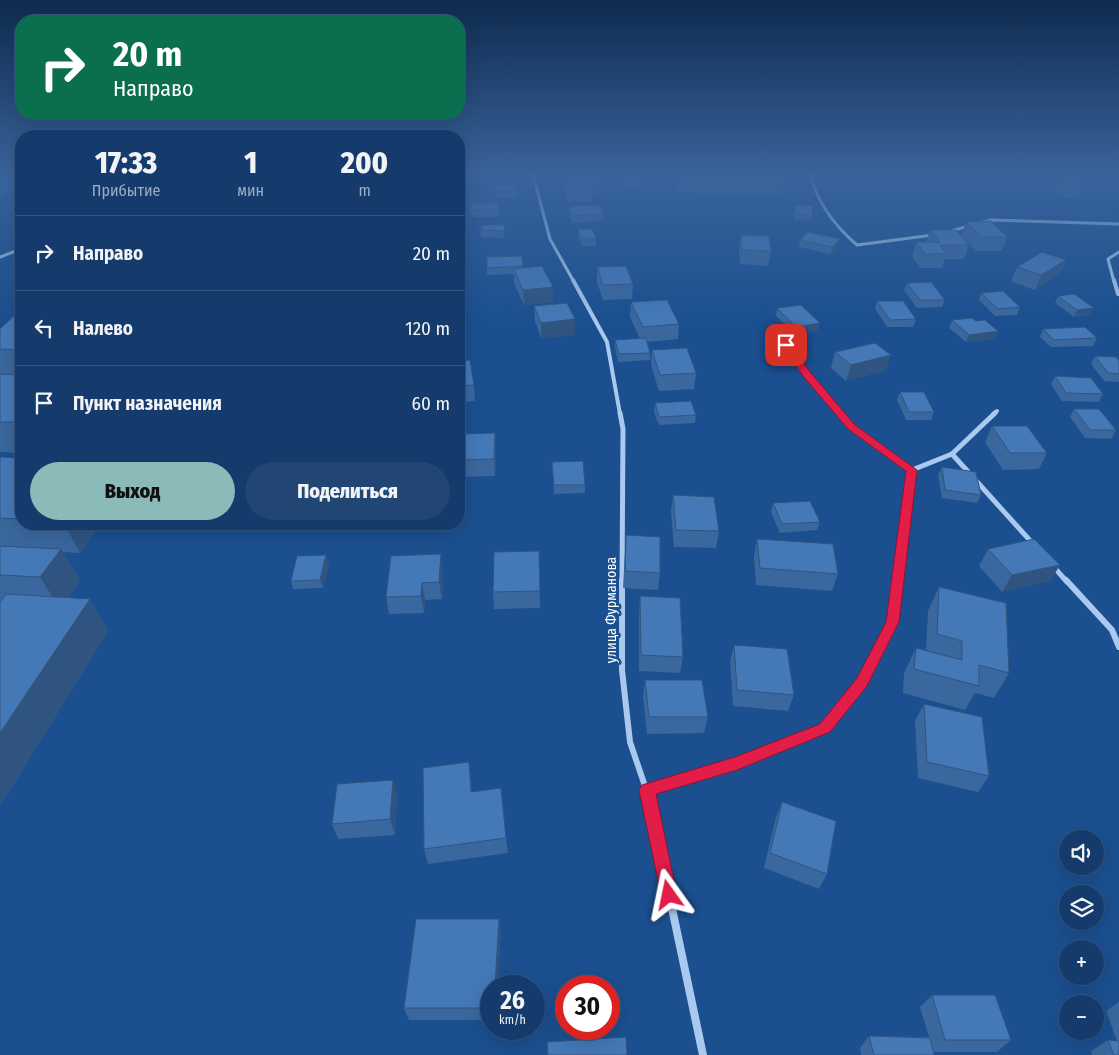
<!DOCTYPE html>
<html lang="ru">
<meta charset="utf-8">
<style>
body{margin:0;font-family:"Fira Sans Condensed",sans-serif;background:#214673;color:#f1f3f6;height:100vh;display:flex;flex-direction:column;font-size:19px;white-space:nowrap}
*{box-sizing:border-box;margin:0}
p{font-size:16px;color:#9dadc1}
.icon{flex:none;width:28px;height:28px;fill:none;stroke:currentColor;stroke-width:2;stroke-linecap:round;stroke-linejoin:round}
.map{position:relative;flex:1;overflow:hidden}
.side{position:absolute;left:15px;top:130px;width:450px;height:400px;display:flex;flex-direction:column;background:#143b6b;border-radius:20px;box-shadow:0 5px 20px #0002,0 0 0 1px #33557e}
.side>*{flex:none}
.guide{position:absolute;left:15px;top:15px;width:450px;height:105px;border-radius:20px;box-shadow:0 5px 20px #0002,0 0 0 1px #33557e;background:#0b6e4f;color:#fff;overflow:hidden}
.fabs{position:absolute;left:1059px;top:830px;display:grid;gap:10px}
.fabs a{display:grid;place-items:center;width:45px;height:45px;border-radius:50%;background:#143b6b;box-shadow:0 5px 20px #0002,0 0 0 1px #33557e;font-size:25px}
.speed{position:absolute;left:480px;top:975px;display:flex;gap:10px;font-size:25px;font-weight:700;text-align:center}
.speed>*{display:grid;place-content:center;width:65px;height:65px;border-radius:50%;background:#143b6b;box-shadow:0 5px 20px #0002,0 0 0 1px #33557e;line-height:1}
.speed small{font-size:12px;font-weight:400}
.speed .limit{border:8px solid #d22;background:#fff;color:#111}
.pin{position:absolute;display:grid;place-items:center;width:42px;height:42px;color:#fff;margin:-21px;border-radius:10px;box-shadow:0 2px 8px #0006}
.me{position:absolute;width:55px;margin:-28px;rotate:348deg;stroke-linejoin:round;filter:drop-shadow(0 0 4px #0008)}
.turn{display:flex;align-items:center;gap:18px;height:105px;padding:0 15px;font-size:22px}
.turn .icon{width:65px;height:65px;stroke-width:2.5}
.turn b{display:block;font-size:35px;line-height:42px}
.eta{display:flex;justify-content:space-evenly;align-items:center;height:85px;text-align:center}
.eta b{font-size:30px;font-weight:800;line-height:35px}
.button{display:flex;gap:10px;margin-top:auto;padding:10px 15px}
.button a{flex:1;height:58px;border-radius:30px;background:#8bbbb9;color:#111;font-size:20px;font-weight:800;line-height:58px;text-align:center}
.button a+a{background:#214673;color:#f1f3f6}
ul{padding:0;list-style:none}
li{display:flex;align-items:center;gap:15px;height:75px;padding:0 15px;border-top:1px solid #33557e}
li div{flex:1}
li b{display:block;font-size:19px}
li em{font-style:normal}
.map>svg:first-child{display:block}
.green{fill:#2e69ad}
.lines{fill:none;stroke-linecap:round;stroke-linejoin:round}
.street-far4{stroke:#a9c9ee;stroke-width:3}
.street-far3{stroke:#a9c9ee;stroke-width:4}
.street-far2{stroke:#a9c9ee;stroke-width:5}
.street-far1{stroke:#a9c9ee;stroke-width:6}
.street{stroke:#a9c9ee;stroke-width:8}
.wall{fill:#3a679d}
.shaded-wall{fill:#305480}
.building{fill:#4478b7;stroke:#305480}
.route{fill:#e11d48;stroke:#92132f}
.labels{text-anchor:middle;stroke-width:5;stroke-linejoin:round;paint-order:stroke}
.street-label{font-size:14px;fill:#fff;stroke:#1b4f8f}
</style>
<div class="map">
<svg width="1119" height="1055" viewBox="0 0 1119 1055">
<rect width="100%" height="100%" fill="#1b4f8f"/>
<path class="green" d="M 0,175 L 21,175 L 21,189 L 0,195 Z"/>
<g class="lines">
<g class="street-far4">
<path d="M 533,175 L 550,239 L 574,282"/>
<path d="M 811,175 C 817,203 835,226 857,245 L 933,235"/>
<path d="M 980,223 L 991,220 L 1119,224"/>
<path d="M 951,231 L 969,226"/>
<path d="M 0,257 L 21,249"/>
<path d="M 1114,282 L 1108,259 L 1119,252"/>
</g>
<g class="street-far3">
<path d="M 573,280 L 607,342 L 620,414"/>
<path d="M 1114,280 L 1118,294"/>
<path d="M 786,345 L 806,374 L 840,414"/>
<path d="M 993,414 L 997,411"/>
</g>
<g class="street-far2">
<path d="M 620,413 L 623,429 L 622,582"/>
<path d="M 839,413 L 851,427 L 912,470"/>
<path d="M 995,413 L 952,454 L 1034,545"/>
<path d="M 1053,566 L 1067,582"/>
<path d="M 898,582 L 912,470 L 952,454"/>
</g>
<g class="street-far1">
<path d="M 622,580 L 622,670 L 630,742 L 647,792"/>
<path d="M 1066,580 L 1112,630 L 1119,647"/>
<path d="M 647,790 L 737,763 L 825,728 L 862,682 L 893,621 L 898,580"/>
</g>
<path class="street" d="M 647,790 L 703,1055"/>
</g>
<g class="wall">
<path d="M 569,175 L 599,180 L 599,193 L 592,194 L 591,201 L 567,202 L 565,196 L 565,183 L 569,182 Z"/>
<path d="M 620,175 L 638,175 L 641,183 L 641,190 L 624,190 L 620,179 Z"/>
<path d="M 677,175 L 785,175 L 782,195 L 678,192 Z"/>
<path d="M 1059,177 L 1083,185 L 1078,198 L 1066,198 L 1054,190 Z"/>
<path d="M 518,186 L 517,198 L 496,198 L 496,191 Z"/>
<path d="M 795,205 L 813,215 L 812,221 L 795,220 L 793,212 Z"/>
<path d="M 569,206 L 604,214 L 603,221 L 572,223 L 569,213 Z"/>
<path d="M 470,210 L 499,210 L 498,217 L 471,217 Z"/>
<path d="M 966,222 L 1007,237 L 1002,251 L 976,251 L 961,235 Z"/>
<path d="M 505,225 L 505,232 L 504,238 L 481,237 L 480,230 Z"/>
<path d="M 578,229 L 596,238 L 596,246 L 582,246 L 578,236 Z"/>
<path d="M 930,230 L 969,245 L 964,259 L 945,259 L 942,268 L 920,268 L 912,256 L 916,242 L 926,242 Z"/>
<path d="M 741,235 L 771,251 L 768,266 L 740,264 L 739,249 Z"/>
<path d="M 800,240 L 838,246 L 831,254 L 799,247 Z"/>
<path d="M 522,256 L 523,268 L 553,287 L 553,302 L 524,305 L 514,283 L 514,274 L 487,275 L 487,257 Z"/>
<path d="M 1066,260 L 1059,274 L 1035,290 L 1011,281 L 1017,267 Z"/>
<path d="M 597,267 L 633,284 L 632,299 L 603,300 L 597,282 Z"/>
<path d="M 907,283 L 945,300 L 942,307 L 917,308 L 904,290 Z"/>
<path d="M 981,293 L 1020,307 L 1017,315 L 995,316 L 979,300 Z"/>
<path d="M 1058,296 L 1090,315 L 1074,317 L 1055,303 Z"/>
<path d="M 877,301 L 916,319 L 913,327 L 887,327 L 875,309 Z"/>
<path d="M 631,302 L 679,324 L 678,339 L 647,342 L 650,353 L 650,360 L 618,362 L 615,347 L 615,340 L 640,339 L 630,317 Z"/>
<path d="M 534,306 L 575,319 L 575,335 L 541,338 L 535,321 Z"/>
<path d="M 777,308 L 818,330 L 795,334 L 776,316 Z"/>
<path d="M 21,313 L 21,453 L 0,452 L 0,329 Z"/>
<path d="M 952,320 L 976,321 L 998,331 L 995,339 L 966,342 L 949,328 Z"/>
<path d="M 1043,329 L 1097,338 L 1093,346 L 1051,347 L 1040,337 Z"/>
<path d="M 652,350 L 696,373 L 694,389 L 659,391 L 651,365 Z"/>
<path d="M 835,352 L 886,370 L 846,381 L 831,368 Z"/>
<path d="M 1095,356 L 1119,361 L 1119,382 L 1104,381 L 1091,364 Z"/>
<path d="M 459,361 L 474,385 L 475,401 L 459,402 Z"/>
<path d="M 1055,376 L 1103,394 L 1099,402 L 1062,401 L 1051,384 Z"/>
<path d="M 900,392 L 934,412 L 931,420 L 906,420 L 897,400 Z"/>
<path d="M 655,403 L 696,415 L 695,423 L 659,425 L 654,412 Z"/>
<path d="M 1074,409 L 1116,430 L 1111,439 L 1085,438 L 1070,417 Z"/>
<path d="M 992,426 L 1047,453 L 1039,469 L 1003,470 L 985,442 Z"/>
<path d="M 495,433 L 496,450 L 495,476 L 459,477 L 459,448 Z"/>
<path d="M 0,457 L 21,458 L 21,524 L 101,524 L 80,553 L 63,552 L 80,581 L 68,598 L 90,599 L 108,631 L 0,806 Z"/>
<path d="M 552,462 L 585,485 L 585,493 L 554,494 Z"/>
<path d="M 942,467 L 981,495 L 977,503 L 942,498 L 938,475 Z"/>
<path d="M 673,495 L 719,531 L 716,548 L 674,547 L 671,512 Z"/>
<path d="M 773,503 L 820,522 L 817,530 L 780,533 L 771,512 Z"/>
<path d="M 626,535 L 660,573 L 658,590 L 623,588 Z"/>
<path d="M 757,539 L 838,574 L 832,591 L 756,585 L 754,556 Z"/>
<path d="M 988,549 L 1060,565 L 1050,581 L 1002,592 L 979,566 Z"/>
<path d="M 539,551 L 540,608 L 494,609 L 493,592 Z"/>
<path d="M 329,563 L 323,588 L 293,589 L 291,581 Z"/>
<path d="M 443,571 L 442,599 L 425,600 L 424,613 L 389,614 L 386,597 Z"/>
<path d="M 939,587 L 1009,673 L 994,698 L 975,693 L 965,710 L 903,693 L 904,673 L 916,648 L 926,651 L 928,611 Z"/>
<path d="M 640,596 L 683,657 L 680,673 L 639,671 L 639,613 Z"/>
<path d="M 734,645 L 794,695 L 788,711 L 733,706 L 730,661 Z"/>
<path d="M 645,680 L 708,717 L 704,733 L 647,734 L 643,697 Z"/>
<path d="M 924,704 L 989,776 L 978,792 L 918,778 L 915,721 Z"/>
<path d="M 469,762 L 472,792 L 506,838 L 508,853 L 428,864 L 424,849 Z"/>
<path d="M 397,796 L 395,835 L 338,839 L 332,824 Z"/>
<path d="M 782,802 L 827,874 L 819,889 L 764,868 L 776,817 Z"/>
<path d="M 499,919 L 501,933 L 491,986 L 491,1020 L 409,1020 L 404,1008 Z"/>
<path d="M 932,995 L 1011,1040 L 997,1052 L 933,1052 L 934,1055 L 861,1055 L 860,1048 L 869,1036 L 929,1037 L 920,1007 Z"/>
<path d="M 1119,1002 L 1119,1055 L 1092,1055 L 1091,1051 L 1108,1040 L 1117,1041 L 1106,1011 Z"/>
</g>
<g class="shaded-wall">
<path d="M 505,225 L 505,232 L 504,238 L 504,231 Z"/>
<path d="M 840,239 L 838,246 L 831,254 L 832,247 Z"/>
<path d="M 464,241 L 464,248 L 459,264 L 459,255 Z"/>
<path d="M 1066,260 L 1059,274 L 1035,290 L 1041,275 Z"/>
<path d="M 553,287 L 553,302 L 524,305 L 523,290 Z"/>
<path d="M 1094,308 L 1090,315 L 1074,317 L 1077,310 Z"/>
<path d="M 575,319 L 575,335 L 541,338 L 541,323 Z"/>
<path d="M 820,323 L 818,330 L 795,334 L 796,327 Z"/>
<path d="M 998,331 L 995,339 L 966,342 L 969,335 Z"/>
<path d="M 891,355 L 886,370 L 846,381 L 851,365 Z"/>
<path d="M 495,433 L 496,450 L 495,476 L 494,459 Z"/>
<path d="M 64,524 L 101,524 L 80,553 Z"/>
<path d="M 61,549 L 80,581 L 60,609 L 40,577 Z"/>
<path d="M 441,554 L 443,571 L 442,599 L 439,582 Z"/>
<path d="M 326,555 L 329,563 L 323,588 L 320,580 Z"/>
<path d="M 1060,565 L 1050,581 L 1002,592 L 1012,575 Z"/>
<path d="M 422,583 L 425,600 L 424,613 L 421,596 Z"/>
<path d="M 90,599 L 108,631 L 0,806 L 0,733 Z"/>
<path d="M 469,762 L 471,778 L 473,808 L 471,792 Z"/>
<path d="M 393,780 L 397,796 L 395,835 L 390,819 Z"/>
<path d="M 499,919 L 501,933 L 498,986 L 495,986 Z"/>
</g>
<g class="building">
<path d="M 569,175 L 597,175 L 599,180 L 589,181 L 592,188 L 568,189 L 565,183 L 572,182 Z"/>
<path d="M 621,175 L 638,175 L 641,183 L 624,184 Z"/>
<path d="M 1070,176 L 1083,185 L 1072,185 L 1059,177 Z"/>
<path d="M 497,186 L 518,186 L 517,191 L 496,191 Z"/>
<path d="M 471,203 L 499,203 L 498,210 L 470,210 Z"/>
<path d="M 600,205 L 604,214 L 572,216 L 569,206 Z"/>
<path d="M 795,205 L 812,206 L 813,215 L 796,214 Z"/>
<path d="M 991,221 L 1007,237 L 981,237 L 966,222 Z"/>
<path d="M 482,225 L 505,225 L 504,231 L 480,230 Z"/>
<path d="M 578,229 L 592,229 L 596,238 L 582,239 Z"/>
<path d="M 930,230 L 956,230 L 969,245 L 940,245 L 947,254 L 925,254 L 916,242 L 940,242 Z"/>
<path d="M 808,232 L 840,239 L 832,247 L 800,240 Z"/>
<path d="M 741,235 L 769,236 L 771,251 L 742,250 Z"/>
<path d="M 459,241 L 464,241 L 459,255 Z"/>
<path d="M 1042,252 L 1066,260 L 1041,275 L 1017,267 Z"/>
<path d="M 522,256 L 523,266 L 487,268 L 487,257 Z"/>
<path d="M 542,266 L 553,287 L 523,290 L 514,269 Z"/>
<path d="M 626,266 L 633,284 L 603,285 L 597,267 Z"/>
<path d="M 931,282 L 945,300 L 920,300 L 907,283 Z"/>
<path d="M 1003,291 L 1020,307 L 998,309 L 981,293 Z"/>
<path d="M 1074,294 L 1094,308 L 1077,310 L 1058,296 Z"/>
<path d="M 667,300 L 679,324 L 643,327 L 631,302 Z"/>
<path d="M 877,301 L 903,301 L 916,319 L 890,320 Z"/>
<path d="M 567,303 L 575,319 L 541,323 L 534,306 Z"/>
<path d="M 801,305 L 820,323 L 796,327 L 777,308 Z"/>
<path d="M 18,312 L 21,313 L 21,350 L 0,349 L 0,329 Z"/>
<path d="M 972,318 L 976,321 L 985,320 L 998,331 L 969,335 L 952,320 Z"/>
<path d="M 1085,327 L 1097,338 L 1054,340 L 1043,329 Z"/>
<path d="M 646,338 L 650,353 L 619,354 L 615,340 Z"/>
<path d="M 875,343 L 891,355 L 851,365 L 835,352 Z"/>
<path d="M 687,348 L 696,373 L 660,375 L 652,350 Z"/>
<path d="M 1095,356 L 1116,357 L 1119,361 L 1119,374 L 1108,373 Z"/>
<path d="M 470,360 L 474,385 L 459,386 L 459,361 Z"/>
<path d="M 0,374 L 21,375 L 21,422 L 0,422 Z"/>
<path d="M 1055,376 L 1091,378 L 1103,394 L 1066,393 Z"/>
<path d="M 900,392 L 924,392 L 934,412 L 909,412 Z"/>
<path d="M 691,401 L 696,415 L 659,417 L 655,403 Z"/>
<path d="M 1074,409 L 1099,409 L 1116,430 L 1090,430 Z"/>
<path d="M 992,426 L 1027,426 L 1047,453 L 1010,453 Z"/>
<path d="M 495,433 L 494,459 L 459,460 L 460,434 Z"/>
<path d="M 0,457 L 21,458 L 21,519 L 0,518 Z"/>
<path d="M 583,461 L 585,485 L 554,485 L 552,462 Z"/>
<path d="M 942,467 L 976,472 L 981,495 L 945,490 Z"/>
<path d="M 673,495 L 714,497 L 719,531 L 676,530 Z"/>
<path d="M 810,501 L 820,522 L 782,524 L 773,503 Z"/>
<path d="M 626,535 L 660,537 L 660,573 L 625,571 Z"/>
<path d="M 757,539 L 833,544 L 838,574 L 760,568 Z"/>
<path d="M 1034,539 L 1060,565 L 1012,575 L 988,549 Z"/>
<path d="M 0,546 L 61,549 L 40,577 L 0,575 Z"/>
<path d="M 539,551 L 540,591 L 493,592 L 494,552 Z"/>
<path d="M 441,554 L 439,582 L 422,583 L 421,596 L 386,597 L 391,556 Z"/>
<path d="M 326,555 L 320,580 L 291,581 L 297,556 Z"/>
<path d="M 939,587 L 1006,603 L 1009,673 L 979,665 L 979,686 L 914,669 L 916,648 L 962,660 L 962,641 L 937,634 Z"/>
<path d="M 6,594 L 90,599 L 0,733 L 0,602 Z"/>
<path d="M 640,596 L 680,598 L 683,657 L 641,655 Z"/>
<path d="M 734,645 L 787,649 L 794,695 L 737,690 Z"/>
<path d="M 645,680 L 702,680 L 708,717 L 649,717 Z"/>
<path d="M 924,704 L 982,717 L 989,776 L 927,762 Z"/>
<path d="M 469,762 L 471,792 L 501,788 L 506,838 L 424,849 L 423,768 Z"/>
<path d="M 393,780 L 390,819 L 332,824 L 337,784 Z"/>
<path d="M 782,802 L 836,821 L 827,874 L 770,853 Z"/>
<path d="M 416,919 L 499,919 L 495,986 L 491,986 L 491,1008 L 404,1008 Z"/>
<path d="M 932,995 L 995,995 L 1011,1040 L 945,1040 Z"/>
<path d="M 869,1036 L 930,1038 L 934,1055 L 874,1055 Z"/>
<path d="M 626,1037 L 627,1055 L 548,1055 L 547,1042 Z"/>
<path d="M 1108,1040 L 1119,1041 L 1119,1055 L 1114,1055 Z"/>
</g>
<linearGradient id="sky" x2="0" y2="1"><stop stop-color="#0f2b4f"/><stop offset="0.54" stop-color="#39639b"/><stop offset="1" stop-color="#39639b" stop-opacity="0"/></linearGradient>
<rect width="1119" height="323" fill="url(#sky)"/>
<path class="route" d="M 783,343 L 789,343 L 810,372 L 855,425 L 917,470 L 899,622 L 867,686 L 830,732 L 737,770 L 656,794 L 677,895 L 675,901 L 669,903 L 663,901 L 661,895 L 639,790 L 642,785 L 735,757 L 820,724 L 857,678 L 886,622 L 906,471 L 848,429 L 803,376 L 782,345 Z"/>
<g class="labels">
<g class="street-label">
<text transform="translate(611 610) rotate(-90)" y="5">улица Фурманова</text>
</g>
</g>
</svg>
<div class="fabs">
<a><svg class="icon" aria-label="sound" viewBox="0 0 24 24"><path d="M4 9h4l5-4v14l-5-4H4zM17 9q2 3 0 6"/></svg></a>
<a><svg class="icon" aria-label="layers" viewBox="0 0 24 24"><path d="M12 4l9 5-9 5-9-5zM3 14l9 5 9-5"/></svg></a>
<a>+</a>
<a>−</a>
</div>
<div class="speed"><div>26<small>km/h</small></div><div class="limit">30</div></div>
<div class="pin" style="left:786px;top:345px;background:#d93025"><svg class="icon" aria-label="arrive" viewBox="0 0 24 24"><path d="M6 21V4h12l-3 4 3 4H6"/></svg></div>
<svg class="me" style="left:669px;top:895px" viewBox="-20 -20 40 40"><path d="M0-17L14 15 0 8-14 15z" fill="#e11d48" stroke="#fff" stroke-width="4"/></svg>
<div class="guide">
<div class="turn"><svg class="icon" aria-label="right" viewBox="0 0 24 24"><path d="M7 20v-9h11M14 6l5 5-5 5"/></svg><div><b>20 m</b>Направо</div></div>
</div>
<section class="side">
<div class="eta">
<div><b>17:33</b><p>Прибытие</p></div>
<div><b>1</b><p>мин</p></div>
<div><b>200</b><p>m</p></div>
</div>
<ul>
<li><svg class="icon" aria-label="right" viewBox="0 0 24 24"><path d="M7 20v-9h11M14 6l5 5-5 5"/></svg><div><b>Направо</b></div><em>20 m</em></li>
<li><svg class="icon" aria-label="left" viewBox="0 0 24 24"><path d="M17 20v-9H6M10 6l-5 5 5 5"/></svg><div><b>Налево</b></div><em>120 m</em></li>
<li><svg class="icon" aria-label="arrive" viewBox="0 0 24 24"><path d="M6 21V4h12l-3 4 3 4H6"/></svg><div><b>Пункт назначения</b></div><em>60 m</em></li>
</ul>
<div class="button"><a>Выход</a><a>Поделиться</a></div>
</section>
</div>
